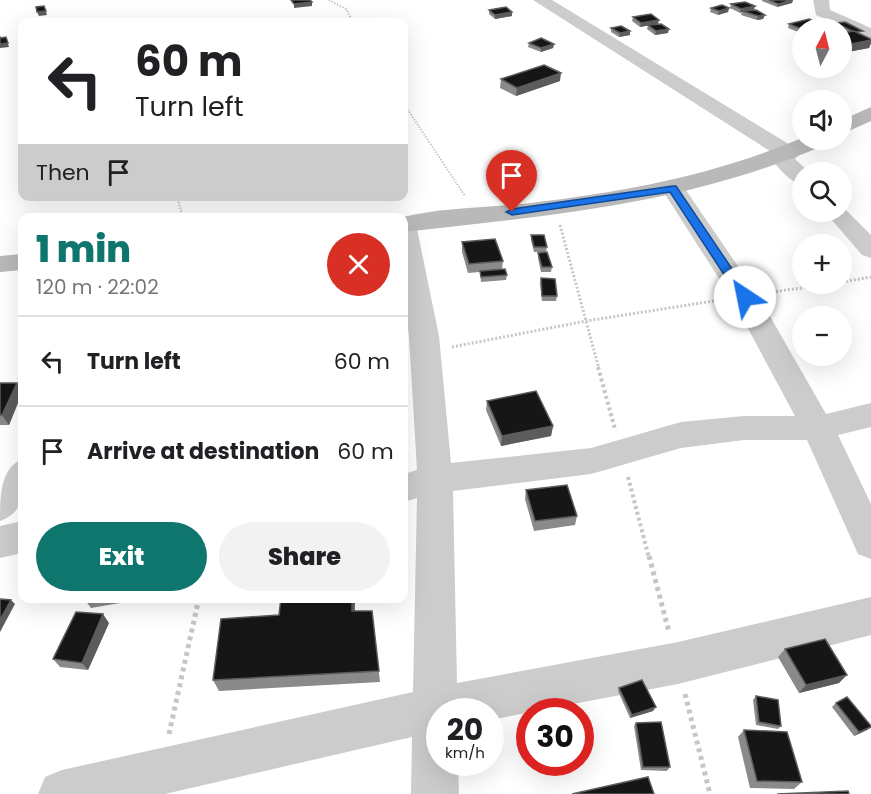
<!DOCTYPE html>
<meta charset="utf-8">
<style>
body{margin:0;font-family:Poppins,sans-serif;background:#f2f2f2;color:#202124;height:100vh;display:flex;flex-direction:column;font-size:22px;white-space:nowrap}
*{box-sizing:border-box;margin:0}
p{font-size:20px;color:#757577}
.icon{flex:none;width:33px;height:33px;fill:none;stroke:currentColor;stroke-width:2;stroke-linecap:round;stroke-linejoin:round}
.map{position:relative;flex:1;overflow:hidden}
.drawer{position:absolute;left:18px;top:213px;width:390px;height:390px;display:flex;flex-direction:column;background:#fff;border-radius:12px;box-shadow:0 6px 24px #0002}
.drawer>*{flex:none}
.hud{position:absolute;left:18px;top:18px;width:390px;height:183px;border-radius:12px;box-shadow:0 6px 24px #0002;background:#fff;color:#202124;overflow:hidden}
.needle{width:39px;rotate:7deg}
.buttons{position:absolute;left:792px;top:18px;display:grid;gap:12px}
.buttons a{display:grid;place-items:center;width:60px;height:60px;border-radius:50%;background:#fff;box-shadow:0 6px 24px #0002;font-size:30px}
.speed{position:absolute;left:426px;top:698px;display:flex;gap:12px;font-size:30px;font-weight:700;text-align:center}
.speed>*{display:grid;place-content:center;width:78px;height:78px;border-radius:50%;background:#fff;box-shadow:0 6px 24px #0002;line-height:1}
.speed small{font-size:15px;font-weight:400}
.speed .limit{border:9px solid #d22;background:#fff;color:#111}
.pin{position:absolute;display:grid;place-items:center;width:51px;height:51px;color:#fff;margin:-62px -26px;border-radius:50% 50% 50% 0;rotate:-45deg;box-shadow:0 0 6px #0007}
.pin .icon{rotate:45deg}
.me{position:absolute;width:66px;margin:-33px;rotate:326deg;stroke-linejoin:round;filter:drop-shadow(0 0 4px #0008)}
.turn{display:flex;align-items:center;gap:21px;height:126px;padding:0 18px;font-size:27px}
.turn .icon{width:78px;height:78px;stroke-width:2.5}
.turn b{display:block;font-size:42px;line-height:51px}
.then{display:flex;align-items:center;height:57px;padding:0 18px;background:#0003;gap:12px;font-size:22px}
.round{display:grid;place-items:center;flex:none;width:63px;height:63px;border-radius:32px;background:#f2f2f2}
.overview{display:flex;align-items:center;justify-content:space-between;height:102px;padding:0 18px}
h1{font-size:36px;font-weight:800;line-height:45px;color:#0f766e}
.primary-button{display:flex;gap:12px;margin-top:auto;padding:12px 18px}
.primary-button a{flex:1;height:69px;border-radius:36px;background:#0f766e;color:#fff;font-size:24px;font-weight:800;line-height:69px;text-align:center}
.primary-button a+a{background:#f2f2f2;color:#202124}
ul{padding:0;list-style:none}
li{display:flex;align-items:center;gap:18px;height:90px;padding:0 18px;border-top:2px solid #e0e0e0}
li div{flex:1}
li b{display:block;font-size:22px}
li em{font-style:normal}
.map>svg:first-child{display:block}
.lines{fill:none;stroke-linecap:round;stroke-linejoin:round}
.path-far3{stroke:#c6c6c6;stroke-width:2;stroke-dasharray:1.5 1.5;stroke-linecap:butt}
.path-far2{stroke:#c6c6c6;stroke-width:3;stroke-dasharray:2 2;stroke-linecap:butt}
.path-far1{stroke:#c6c6c6;stroke-width:4;stroke-dasharray:3 3;stroke-linecap:butt}
.path{stroke:#c6c6c6;stroke-width:5;stroke-dasharray:4 4;stroke-linecap:butt}
.street{fill:#ccc;fill-rule:evenodd}
.secondary{fill:#b9b9b9;fill-rule:evenodd}
.wall{fill:#8a8a8a}
.shaded-wall{fill:#5c5c5c}
.building{fill:#161616;stroke:#5c5c5c;stroke-width:1.5}
.route{fill:#1a73e8;stroke:#114b97;stroke-width:1.5}
</style>
<div class="map">
<svg width="871" height="794" viewBox="0 0 871 794">
<rect width="100%" height="100%" fill="#fff"/>
<g class="lines">
<g class="path-far3">
<path d="M 329,0 L 346,9 L 353,22"/>
<path d="M 404,104 L 465,196"/>
<path d="M 177,196 L 183,218"/>
</g>
<g class="path-far2">
<path d="M 560,225 L 599,369"/>
<path d="M 842,282 L 871,277"/>
<path d="M 772,292 L 830,284"/>
<path d="M 452,347 L 586,321 L 720,300"/>
</g>
<g class="path-far1">
<path d="M 598,367 L 615,429"/>
<path d="M 628,477 L 649,558"/>
</g>
<g class="path">
<path d="M 649,556 L 669,632"/>
<path d="M 685,694 L 710,794"/>
<path d="M 169,734 L 199,598"/>
</g>
<g class="street">
<path d="M 533,0 L 552,0 L 797,149 L 800,154 L 795,159 L 809,172 L 802,172 L 802,185 C 790,182 778,168 770,157 L 773,153 Z"/>
<path d="M 813,0 L 829,0 L 830,10 L 871,28 L 871,39 L 816,15 Z"/>
<path d="M 673,181 L 681,183 L 759,297 L 826,414 L 871,403 L 871,427 L 838,435 L 871,504 L 871,559 L 858,554 L 807,440 L 744,440 L 681,448 L 591,474 L 453,491 L 457,683 L 678,642 L 871,597 L 871,635 L 678,684 L 490,720 L 490,711 L 440,711 L 440,762 L 458,762 L 459,794 L 411,794 L 412,737 L 165,794 L 38,794 L 45,777 L 62,770 L 413,692 L 417,498 L 404,502 L 404,474 L 417,470 L 409,336 L 404,298 L 404,218 L 401,218 L 413,219 L 416,224 L 439,336 L 451,463 L 591,448 L 681,422 L 744,416 L 795,416 L 731,297 L 661,188 L 665,183 Z"/>
<path d="M 842,206 L 871,235 L 871,258 L 862,255 L 825,212 L 842,212 Z"/>
<path d="M 22,459 C 25,484 28,511 0,521 C 0,496 0,469 22,459 Z"/>
<path d="M 22,521 L 22,553 L 0,558 L 0,526 Z"/>
</g>
<g class="secondary">
<path d="M 871,107 L 871,121 L 842,134 L 842,120 Z"/>
<path d="M 802,138 L 828,140 L 825,145 C 685,205 553,215 404,232 L 404,218 L 399,218 C 441,207 488,208 531,203 C 625,192 715,175 802,138 Z"/>
<path d="M 22,254 L 22,270 L 0,272 L 0,256 Z"/>
</g>
</g>
<g class="wall">
<path d="M 762,0 L 793,0 L 792,3 L 777,7 L 762,1 Z"/>
<path d="M 731,4 L 754,10 L 765,15 L 763,19 L 757,20 L 741,15 L 742,12 L 740,13 L 730,8 Z"/>
<path d="M 711,8 L 729,8 L 728,12 L 718,15 L 710,12 Z"/>
<path d="M 489,10 L 512,16 L 495,19 L 489,14 Z"/>
<path d="M 633,17 L 658,24 L 668,33 L 655,35 L 647,29 L 648,25 L 640,27 L 632,21 Z"/>
<path d="M 836,23 L 871,39 L 871,43 L 869,48 L 842,53 L 842,33 L 845,33 L 842,31 L 842,28 L 836,28 L 834,27 Z"/>
<path d="M 789,24 L 820,24 L 818,28 L 802,28 L 802,31 L 798,32 L 788,28 Z"/>
<path d="M 611,28 L 630,31 L 630,35 L 619,37 L 611,32 Z"/>
<path d="M 529,43 L 554,44 L 553,48 L 541,52 L 528,47 Z"/>
<path d="M 501,79 L 560,81 L 516,96 L 500,88 Z"/>
<path d="M 531,235 L 547,247 L 546,252 L 534,252 L 531,240 Z"/>
<path d="M 462,242 L 503,261 L 502,269 L 507,275 L 506,280 L 481,282 L 480,272 L 468,273 L 462,252 Z"/>
<path d="M 538,253 L 552,267 L 551,272 L 541,272 L 538,258 Z"/>
<path d="M 541,278 L 557,296 L 556,301 L 542,301 L 540,283 Z"/>
<path d="M 0,383 L 17,383 L 22,391 L 22,393 L 9,425 L 0,425 Z"/>
<path d="M 487,401 L 553,426 L 551,436 L 501,446 L 486,410 Z"/>
<path d="M 526,490 L 577,516 L 575,525 L 534,531 L 525,499 Z"/>
<path d="M 85,598 L 149,598 L 91,608 L 85,600 Z"/>
<path d="M 281,598 L 355,598 L 355,611 L 372,611 L 380,682 L 219,691 L 213,680 L 279,615 Z"/>
<path d="M 109,623 L 88,670 L 60,667 L 53,659 Z"/>
<path d="M 785,649 L 839,683 L 799,693 L 778,657 Z"/>
<path d="M 619,688 L 653,711 L 630,718 L 618,691 Z"/>
<path d="M 756,696 L 781,726 L 778,729 L 756,725 L 753,700 Z"/>
<path d="M 836,703 L 871,727 L 867,730 L 854,736 L 832,707 Z"/>
<path d="M 636,723 L 670,767 L 667,771 L 641,770 L 634,726 Z"/>
<path d="M 744,730 L 802,782 L 794,789 L 750,788 L 738,737 Z"/>
</g>
<g class="shaded-wall">
<path d="M 793,0 L 792,3 L 777,7 L 778,4 Z"/>
<path d="M 312,2 L 312,6 L 294,8 L 294,4 Z"/>
<path d="M 44,6 L 47,15 L 39,16 L 37,12 Z"/>
<path d="M 755,6 L 754,10 L 742,11 L 742,12 L 740,13 L 741,9 Z"/>
<path d="M 729,8 L 728,12 L 718,15 L 719,11 Z"/>
<path d="M 512,12 L 512,16 L 495,19 L 495,15 Z"/>
<path d="M 765,15 L 763,19 L 757,20 L 758,16 Z"/>
<path d="M 659,20 L 658,24 L 640,27 L 641,23 Z"/>
<path d="M 820,24 L 818,28 L 802,28 L 802,31 L 798,32 L 799,28 Z"/>
<path d="M 669,29 L 668,33 L 655,35 L 656,31 Z"/>
<path d="M 630,31 L 630,35 L 619,37 L 620,33 Z"/>
<path d="M 6,37 L 9,47 L 0,48 L 0,44 Z"/>
<path d="M 871,40 L 871,43 L 869,48 L 842,53 L 842,46 Z"/>
<path d="M 554,44 L 553,48 L 541,52 L 541,48 Z"/>
<path d="M 561,73 L 560,81 L 516,96 L 517,88 Z"/>
<path d="M 17,383 L 22,391 L 22,393 L 9,425 L 2,415 Z"/>
<path d="M 553,426 L 551,436 L 501,446 L 502,436 Z"/>
<path d="M 352,598 L 355,598 L 354,623 L 352,611 Z"/>
<path d="M 11,600 L 15,604 L 0,632 L 0,620 Z"/>
<path d="M 103,614 L 109,623 L 88,670 L 82,663 Z"/>
<path d="M 847,675 L 839,683 L 799,693 L 806,685 Z"/>
<path d="M 656,707 L 653,711 L 630,718 L 632,715 Z"/>
<path d="M 871,727 L 867,730 L 854,736 L 859,732 Z"/>
</g>
<g class="building">
<path d="M 291,0 L 310,0 L 312,2 L 294,4 Z"/>
<path d="M 769,0 L 792,0 L 778,4 Z"/>
<path d="M 745,2 L 755,6 L 741,9 L 731,4 Z"/>
<path d="M 722,5 L 729,8 L 719,11 L 711,8 Z"/>
<path d="M 44,6 L 46,11 L 37,12 L 36,7 Z"/>
<path d="M 506,7 L 512,12 L 495,15 L 489,10 Z"/>
<path d="M 756,10 L 765,15 L 758,16 L 742,11 Z"/>
<path d="M 651,14 L 659,20 L 641,23 L 633,17 Z"/>
<path d="M 809,19 L 820,24 L 799,28 L 789,24 Z"/>
<path d="M 845,22 L 863,31 L 856,32 L 852,31 L 836,23 Z"/>
<path d="M 661,24 L 669,29 L 656,31 L 648,25 Z"/>
<path d="M 621,26 L 630,31 L 620,33 L 611,28 Z"/>
<path d="M 854,31 L 871,39 L 871,40 L 842,46 L 842,33 Z"/>
<path d="M 0,37 L 1,38 L 6,37 L 8,43 L 0,44 Z"/>
<path d="M 541,38 L 554,44 L 541,48 L 529,43 Z"/>
<path d="M 544,65 L 561,73 L 517,88 L 501,79 Z"/>
<path d="M 531,235 L 544,235 L 547,247 L 534,247 Z"/>
<path d="M 495,239 L 503,261 L 469,264 L 462,242 Z"/>
<path d="M 547,252 L 552,267 L 542,267 L 538,253 Z"/>
<path d="M 505,269 L 507,275 L 481,277 L 480,271 Z"/>
<path d="M 541,278 L 555,279 L 557,296 L 542,296 Z"/>
<path d="M 0,383 L 17,383 L 2,415 L 0,415 Z"/>
<path d="M 536,391 L 553,426 L 502,436 L 487,401 Z"/>
<path d="M 567,485 L 577,516 L 535,521 L 526,490 Z"/>
<path d="M 281,598 L 352,598 L 352,611 L 372,611 L 379,671 L 213,680 L 221,619 L 279,615 Z"/>
<path d="M 0,599 L 11,600 L 0,620 Z"/>
<path d="M 76,612 L 103,614 L 82,663 L 53,659 Z"/>
<path d="M 825,639 L 847,675 L 806,685 L 785,649 Z"/>
<path d="M 642,680 L 656,707 L 632,715 L 619,688 Z"/>
<path d="M 756,696 L 778,700 L 781,726 L 759,722 Z"/>
<path d="M 847,697 L 871,726 L 871,727 L 859,732 L 836,703 Z"/>
<path d="M 661,722 L 670,767 L 643,767 L 636,723 Z"/>
<path d="M 744,730 L 787,732 L 802,782 L 757,781 Z"/>
<path d="M 648,777 L 654,794 L 572,794 Z"/>
<path d="M 848,791 L 849,794 L 777,794 Z"/>
</g>
<path class="route" d="M 673,186 L 676,186 L 749,294 L 749,299 L 740,299 L 670,192 L 512,215 L 506,212 L 512,209 Z"/>
</svg>
<div class="buttons">
<a><svg class="needle" viewBox="-14 -14 28 28"><path d="M0-13l5 13h-10z" fill="#e53935"/><path d="M0 13l5-13h-10z" fill="#757577"/></svg></a>
<a><svg class="icon" aria-label="sound" viewBox="0 0 24 24"><path d="M4 9h4l5-4v14l-5-4H4zM17 9q2 3 0 6"/></svg></a>
<a><svg class="icon" aria-label="search" viewBox="0 0 24 24"><circle cx="10" cy="10" r="6"/><path d="M15 15l6 6"/></svg></a>
<a>+</a>
<a>−</a>
</div>
<div class="speed"><div>20<small>km/h</small></div><div class="limit">30</div></div>
<div class="pin" style="left:512px;top:212px;background:#d93025"><svg class="icon" aria-label="arrive" viewBox="0 0 24 24"><path d="M6 21V4h12l-3 4 3 4H6"/></svg></div>
<svg class="me" style="left:745px;top:297px" viewBox="-20 -20 40 40"><circle r="19" fill="#fff"/><path d="M0-13L10 11 0 6-10 11z" fill="#1a73e8"/></svg>
<div class="hud">
<div class="turn"><svg class="icon" aria-label="left" viewBox="0 0 24 24"><path d="M17 20v-9H6M10 6l-5 5 5 5"/></svg><div><b>60 m</b>Turn left</div></div>
<div class="then">Then<svg class="icon" aria-label="arrive" viewBox="0 0 24 24"><path d="M6 21V4h12l-3 4 3 4H6"/></svg></div>
</div>
<section class="drawer">
<div class="overview"><div><h1>1 min</h1><p>120 m · 22:02</p></div><a class="round" style="background:#d93025;color:#fff"><svg class="icon" aria-label="close" viewBox="0 0 24 24"><path d="M6 6l12 12M18 6L6 18"/></svg></a></div>
<ul>
<li><svg class="icon" aria-label="left" viewBox="0 0 24 24"><path d="M17 20v-9H6M10 6l-5 5 5 5"/></svg><div><b>Turn left</b></div><em>60 m</em></li>
<li><svg class="icon" aria-label="arrive" viewBox="0 0 24 24"><path d="M6 21V4h12l-3 4 3 4H6"/></svg><div><b>Arrive at destination</b></div><em>60 m</em></li>
</ul>
<div class="primary-button"><a>Exit</a><a>Share</a></div>
</section>
</div>
